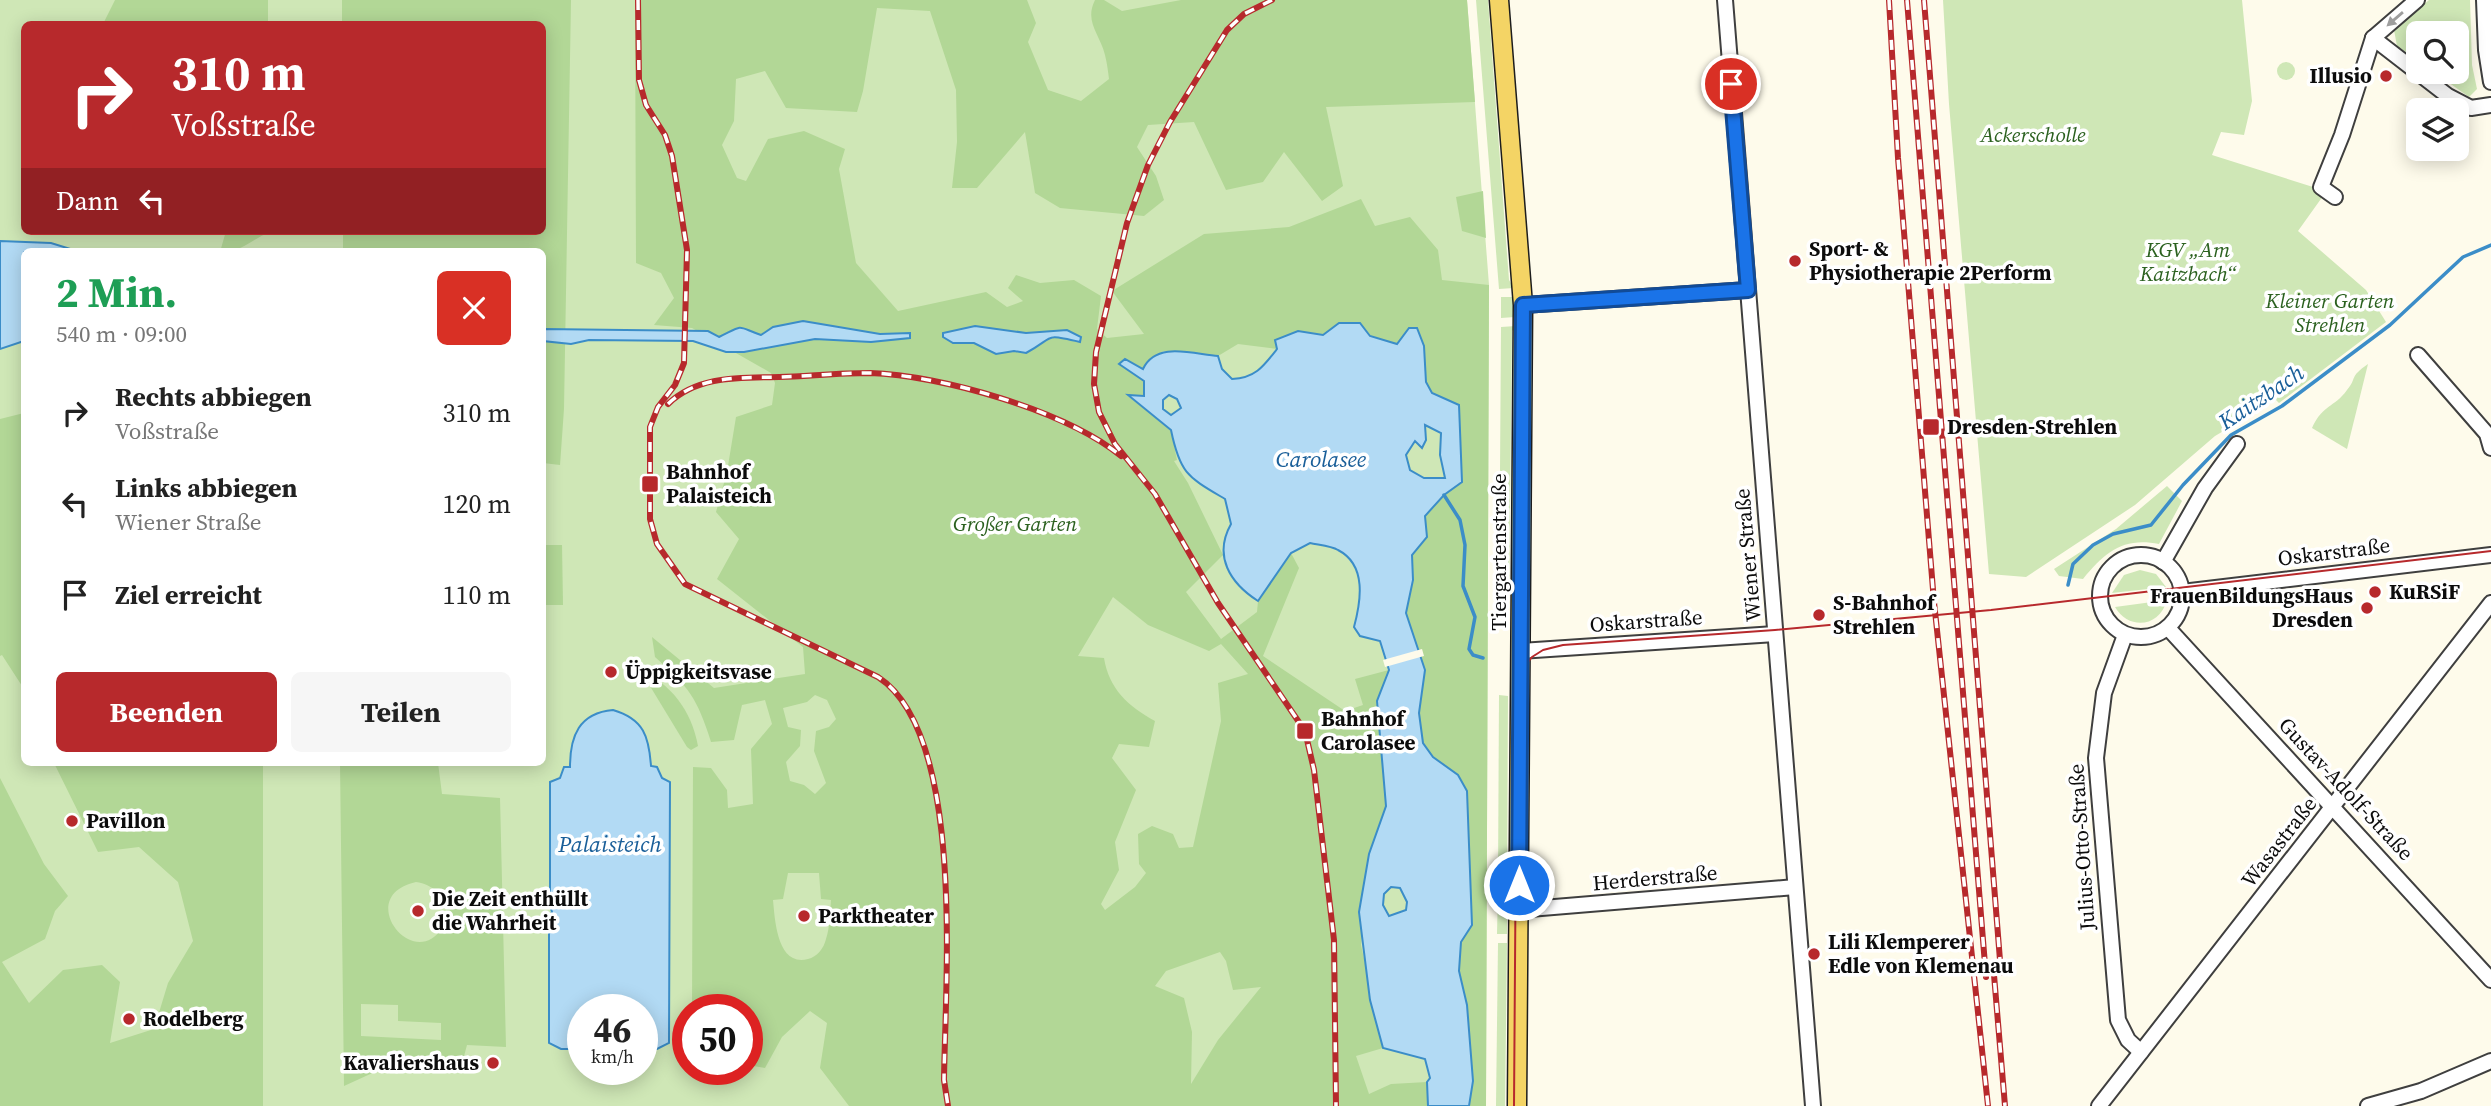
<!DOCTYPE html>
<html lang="de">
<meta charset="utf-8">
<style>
body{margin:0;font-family:"Source Serif 4",serif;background:#f6f6f6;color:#222;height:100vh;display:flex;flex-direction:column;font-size:26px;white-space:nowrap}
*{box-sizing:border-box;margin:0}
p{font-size:23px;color:#767676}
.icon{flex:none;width:38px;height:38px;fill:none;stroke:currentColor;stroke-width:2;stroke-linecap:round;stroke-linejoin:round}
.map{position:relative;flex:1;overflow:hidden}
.panel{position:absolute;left:21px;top:248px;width:525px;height:518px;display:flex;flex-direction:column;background:#fff;border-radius:10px;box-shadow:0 4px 18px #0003}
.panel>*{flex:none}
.hud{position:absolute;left:21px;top:21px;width:525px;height:214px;border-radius:10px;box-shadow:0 4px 18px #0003;background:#b7292c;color:#fff;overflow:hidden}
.fabs{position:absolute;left:2406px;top:21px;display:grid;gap:14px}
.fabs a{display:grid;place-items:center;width:63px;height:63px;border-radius:10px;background:#fff;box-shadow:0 4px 18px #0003;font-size:35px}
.speed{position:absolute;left:567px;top:994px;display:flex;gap:14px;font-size:35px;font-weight:700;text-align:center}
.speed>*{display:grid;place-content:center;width:91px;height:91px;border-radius:50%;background:#fff;box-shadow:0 4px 18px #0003;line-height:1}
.speed small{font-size:18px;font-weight:400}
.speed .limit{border:10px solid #d22;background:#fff;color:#111}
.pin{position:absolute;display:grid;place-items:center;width:60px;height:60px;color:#fff;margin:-30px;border:4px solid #fff;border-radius:50%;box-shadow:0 2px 7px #0007}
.me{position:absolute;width:77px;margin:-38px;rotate:0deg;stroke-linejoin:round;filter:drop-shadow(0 0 5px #0008)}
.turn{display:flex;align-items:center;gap:24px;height:147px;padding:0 35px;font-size:32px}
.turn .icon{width:91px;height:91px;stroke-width:2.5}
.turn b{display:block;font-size:49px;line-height:60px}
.then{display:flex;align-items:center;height:66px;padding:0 35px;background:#0003;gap:14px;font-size:26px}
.round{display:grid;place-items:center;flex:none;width:74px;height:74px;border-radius:10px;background:#f6f6f6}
.headline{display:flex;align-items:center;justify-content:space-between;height:119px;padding:0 35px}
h1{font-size:42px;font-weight:700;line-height:52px;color:#1e9e55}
.action{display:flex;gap:14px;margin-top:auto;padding:14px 35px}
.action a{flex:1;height:80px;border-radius:10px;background:#b7292c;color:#fff;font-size:28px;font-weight:700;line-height:80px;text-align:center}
.action a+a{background:#f6f6f6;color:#222}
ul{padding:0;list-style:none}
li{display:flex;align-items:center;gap:21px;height:91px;padding:0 35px}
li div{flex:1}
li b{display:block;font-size:26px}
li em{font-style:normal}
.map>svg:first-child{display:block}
.green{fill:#cfe7b6;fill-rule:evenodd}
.forest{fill:#b2d796;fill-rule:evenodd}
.water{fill:#b2daf4;stroke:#3b8dc8;stroke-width:2;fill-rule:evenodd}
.pier{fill:#fefbeb}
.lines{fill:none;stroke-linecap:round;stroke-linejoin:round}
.stream{stroke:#3b8dc8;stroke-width:3.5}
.minor-casing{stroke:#3f3f3f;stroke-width:18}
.major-casing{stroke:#1d1d1d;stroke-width:21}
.minor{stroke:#fff;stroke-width:14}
.major{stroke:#f4d465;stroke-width:18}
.tram{stroke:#b7292c;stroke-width:2}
.rail-casing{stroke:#b7292c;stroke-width:6}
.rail{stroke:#fff;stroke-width:3.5;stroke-dasharray:10;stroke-linecap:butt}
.oneway{fill:#9e9e9e}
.route-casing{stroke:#114b97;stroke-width:18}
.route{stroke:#1a73e8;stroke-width:12}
.poi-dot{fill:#b7292c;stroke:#fff;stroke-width:2.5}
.labels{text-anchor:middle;stroke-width:7;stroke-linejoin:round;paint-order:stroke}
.poi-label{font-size:21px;font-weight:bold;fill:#0c0c0c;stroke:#fff;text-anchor:start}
.park-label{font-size:21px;font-style:italic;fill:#2b611f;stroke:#fff}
.street-label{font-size:21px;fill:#0c0c0c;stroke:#fff}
.water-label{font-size:23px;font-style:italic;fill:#1a5f99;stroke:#fff}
</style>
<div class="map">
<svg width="2491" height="1106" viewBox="0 0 2491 1106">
<rect width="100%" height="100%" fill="#fefbeb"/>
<g class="green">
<path d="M 0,0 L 1467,0 L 1489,285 L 1486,1106 L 0,1106 ZM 24,24 L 542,24 L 542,231 L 24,231 ZM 24,252 L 542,252 L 542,763 L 24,763 ZM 583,1010 L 642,1010 L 642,1069 L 583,1069 ZM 688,1010 L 747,1010 L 747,1069 L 688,1069 Z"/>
<path d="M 1476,0 L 1488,0 L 1509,280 L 1514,288 L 1499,289 Z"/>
<path d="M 1943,0 L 2242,0 L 2252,101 L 2244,135 L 2221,132 L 2212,155 L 2313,187 L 2323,196 L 2298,231 L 2366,290 L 2386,322 L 2279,403 L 2276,400 L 2215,436 L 2135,505 L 2026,577 L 1989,574 L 1949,104 Z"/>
<path d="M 2429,0 L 2470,0 L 2472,65 L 2477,89 L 2469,97 L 2434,72 L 2457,72 L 2457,33 L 2418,33 L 2418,60 L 2397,46 L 2394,30 Z"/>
<circle cx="2286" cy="71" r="9"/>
<path d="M 1501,297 L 1515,297 L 1515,317 L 1501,318 Z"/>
<path d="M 1516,326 L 1512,331 L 1509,609 L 1499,617 L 1501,327 Z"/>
<path d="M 2368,364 L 2347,449 L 2312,428 C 2323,404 2334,408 2347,390 C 2358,377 2348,378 2368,364 Z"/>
<path d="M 2167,486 L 2182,501 L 2159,544 C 2123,537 2105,552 2083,579 L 2059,576 L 2054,569 L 2116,529 Z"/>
<path d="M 2140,570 L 2156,574 L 2166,587 L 2112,593 L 2124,575 Z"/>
<path d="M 2167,600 C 2160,627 2129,631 2115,607 Z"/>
<path d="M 1499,695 L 1508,696 L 1507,881 L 1498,881 Z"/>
<path d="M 1498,890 L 1507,890 L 1507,934 L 1497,934 Z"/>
<path d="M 1498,943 L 1507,943 L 1505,1106 L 1496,1106 Z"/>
</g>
<g class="forest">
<path d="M 115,0 L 268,0 L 268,24 L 103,24 Z"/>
<path d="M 342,0 L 571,0 L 564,409 L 560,465 L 543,463 L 542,252 L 343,252 L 343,231 L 542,231 L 542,24 L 342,24 Z"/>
<path d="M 635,0 L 1027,0 L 1036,23 L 1028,42 L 1048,90 L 1081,101 L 1109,79 C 1108,71 1107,63 1105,55 C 1100,34 1084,22 1095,0 L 1104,0 L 1122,11 L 1181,0 L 1467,0 L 1475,102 L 1326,107 L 1343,186 L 1322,201 L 1284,152 L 1263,182 L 1226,190 L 1194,122 L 1148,125 L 1137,147 L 1156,176 L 1164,200 L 1144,216 L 1060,208 L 1035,193 L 1025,132 L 977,188 L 952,188 L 957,142 L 956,90 L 930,11 L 877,8 L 863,91 L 857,112 L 786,108 L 765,71 L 736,79 L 734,121 L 722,145 L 737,178 L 746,181 L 768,139 L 804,131 L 845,149 L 839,169 L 856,263 L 898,311 L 986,292 L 1007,307 L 1023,301 L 1008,288 L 1016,275 L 1040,283 L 1074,280 L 1101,296 L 1097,329 L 1107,338 L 1144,334 L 1112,291 L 1204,234 L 1289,227 L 1361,199 L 1375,226 L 1410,217 L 1438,250 L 1442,280 L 1489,285 L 1486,1106 L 1469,1106 L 1473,1081 L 1467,1005 L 1459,971 L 1458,775 L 1433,757 L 1423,743 L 1419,713 L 1425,670 L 1406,613 L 1413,580 L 1412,555 L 1427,537 L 1425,516 L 1444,495 L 1462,482 L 1426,382 L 1424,346 L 1409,328 L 1397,344 L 1370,336 L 1360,323 L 1323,335 L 1298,331 L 1275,341 L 1277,349 L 1238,344 L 1218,356 L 1163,351 L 1144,381 L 1144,396 L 1128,396 L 1171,430 L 1177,460 L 1174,461 L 1188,483 L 1223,555 L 1186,592 L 1221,639 L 1257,612 L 1258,601 L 1291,553 L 1299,568 L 1263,656 L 1345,711 L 1363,705 L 1355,679 L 1389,670 L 1377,702 L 1386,806 L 1369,854 L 1361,945 L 1370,986 L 1370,1000 L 1383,1048 L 1356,1056 L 1369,1094 L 1391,1084 L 1427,1082 L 1428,1106 L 849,1106 L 820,1068 L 827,1023 L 810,1011 L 782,1037 L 765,1068 L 747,1065 L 747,1010 L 692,1010 L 693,767 L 711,768 L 727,790 L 728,808 L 753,804 L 751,749 L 772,724 L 765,700 L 742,705 L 734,740 L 711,742 C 697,698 689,687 655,657 L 652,637 L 714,688 L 805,674 L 803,647 L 717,579 L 739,539 L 716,512 L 727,472 L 736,417 L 772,405 L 775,383 L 771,373 L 692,328 L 654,325 L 674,298 L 661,273 L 636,263 ZM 1113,597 L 1148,625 L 1209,651 L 1221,644 L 1248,674 L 1218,683 L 1221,721 L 1193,847 L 1179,848 L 1173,834 L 1152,826 L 1138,834 L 1139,864 L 1146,873 L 1135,887 L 1105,910 L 1101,904 L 1119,870 L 1115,842 L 1136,790 L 1112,758 L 1119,744 L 1149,747 L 1155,721 C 1128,706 1109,689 1104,658 L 1078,656 ZM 815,695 L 827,700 L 836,719 L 829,727 L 816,731 L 814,751 L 826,783 L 815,794 L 804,785 L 790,781 L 786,762 L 800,746 L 801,730 L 788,727 L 783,708 L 807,702 ZM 788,873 L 819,873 L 821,899 L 831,900 C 830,913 830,927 826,939 C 824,948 817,957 808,959 C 777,967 775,920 773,900 L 783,899 ZM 1220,952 L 1226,961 L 1233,990 L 1261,987 L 1218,1040 L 1191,1084 L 1192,1032 L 1184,998 L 1155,986 L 1166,971 Z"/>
<path d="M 1483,191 L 1486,238 L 1462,231 L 1456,197 Z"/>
<path d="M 226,231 L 270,231 L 270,232 C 250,240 243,252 220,252 Z"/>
<path d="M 24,413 L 24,689 L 2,655 L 0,656 L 0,419 Z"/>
<path d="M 543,545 L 562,545 L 563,605 L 545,605 Z"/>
<path d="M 639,668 C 671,685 691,709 698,746 L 691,750 L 687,747 Z"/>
<path d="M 54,763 L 263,763 L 263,1106 L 0,1106 L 0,778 L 44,864 L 68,896 L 55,911 L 45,939 L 2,962 L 29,1003 L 63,970 L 102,965 L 120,982 L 110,1043 L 154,1029 L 168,983 L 193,941 L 178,882 L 139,847 L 98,852 Z"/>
<path d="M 340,763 L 438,763 L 442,794 L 500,798 L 506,1047 L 467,1045 L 463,1060 L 390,1065 L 344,1086 ZM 416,882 C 438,885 456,906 442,928 C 413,973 353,896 416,882 ZM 361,1004 L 398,1005 L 398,1021 L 441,1023 L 441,1040 L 361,1036 Z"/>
</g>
<g class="water">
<path d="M 0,241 L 51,243 L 80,252 L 24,252 L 24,341 L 0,349 Z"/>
<path d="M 803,321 L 880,334 L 910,333 L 910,338 L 871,342 L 815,339 L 744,352 L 726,352 L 693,341 L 589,340 L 571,344 L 543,341 L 543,329 L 708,331 L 719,337 C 746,324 735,326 761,335 L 773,327 Z"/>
<path d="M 1339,323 L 1360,323 L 1370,336 L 1397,344 L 1409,328 L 1417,328 L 1424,346 L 1426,382 L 1432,393 L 1459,405 L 1462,482 L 1444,495 L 1425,516 L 1427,537 L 1412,555 L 1413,580 L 1406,613 L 1425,670 L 1419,713 L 1423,743 L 1433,757 L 1458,775 L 1467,791 L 1472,925 L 1461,942 L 1459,971 L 1467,1005 L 1473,1081 L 1469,1106 L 1428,1106 L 1427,1082 L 1430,1078 L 1425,1059 L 1383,1048 L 1370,1000 L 1359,912 L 1369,854 L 1386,806 L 1377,701 L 1389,670 L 1380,641 L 1360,636 L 1354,627 C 1361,601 1367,565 1338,550 C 1331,546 1319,545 1310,543 L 1291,553 L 1258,601 C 1230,583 1213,556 1231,524 L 1225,499 C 1188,477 1180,474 1171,430 L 1128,395 L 1144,396 L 1144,381 L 1119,364 L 1125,359 L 1143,369 C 1156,341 1193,354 1218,356 L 1222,369 L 1232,379 C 1255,378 1263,367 1277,349 L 1275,340 L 1298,331 L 1323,335 ZM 1169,395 L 1177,399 L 1181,408 L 1171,415 L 1163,409 L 1163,400 ZM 1425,425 L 1441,433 L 1440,455 L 1445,478 L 1424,478 L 1410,470 L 1406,455 L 1415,441 L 1422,448 L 1426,440 ZM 1391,887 L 1400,888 L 1407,902 L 1406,910 L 1389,916 L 1383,905 L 1384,894 Z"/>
<path d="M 975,326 L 1026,333 L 1067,330 L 1081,337 L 1080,342 C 1042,333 1056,337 1026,353 L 1014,351 L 996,354 L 974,343 L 953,343 L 943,337 L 943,333 Z"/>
<path d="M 613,710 C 644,719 649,737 651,766 L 657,767 L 662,778 L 670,782 L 669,1043 L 657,1049 L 642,1049 L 642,1010 L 583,1010 L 583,1049 L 561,1049 L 549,1043 L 549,919 L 552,912 L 550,906 L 550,782 L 560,778 L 564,767 L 570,767 C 570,736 579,713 613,710 Z"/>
</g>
<path class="pier" d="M 1422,649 L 1424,656 L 1385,667 L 1383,660 Z"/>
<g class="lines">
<g class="stream">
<path d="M 1444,495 L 1460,520 L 1465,545 L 1463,586 L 1475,617 L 1469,649 L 1473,655 L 1483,658"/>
<path d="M 2068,585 L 2073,564 L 2093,545 L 2113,534 L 2151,525 L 2183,485 L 2231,435 L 2282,406 L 2390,325 L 2463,257 L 2491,245"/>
</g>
<g class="minor-casing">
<g id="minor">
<path d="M 1725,0 L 1813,1106"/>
<path d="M 2484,0 L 2486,50 L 2491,82"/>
<path d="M 2373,38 L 2448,96 L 2471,108 L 2491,105"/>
<path d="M 2373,38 L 2417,0"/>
<path d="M 2335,197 L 2321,187 L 2342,135 L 2373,38"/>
<path d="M 1523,305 L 1748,290"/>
<path d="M 2418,355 L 2487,434 L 2491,448"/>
<circle cx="2141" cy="596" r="41"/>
<path d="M 2163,562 L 2205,488 L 2237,444"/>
<path d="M 2182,592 L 2491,555"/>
<path d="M 2168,628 L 2491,980"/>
<path d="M 2125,635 L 2104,693 L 2096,758 L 2118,1020 L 2128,1040 L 2141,1052"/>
<path d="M 1521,651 L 1775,634"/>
<path d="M 1518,910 L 1795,887"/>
<path d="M 2099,1106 L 2491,603"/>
<path d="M 2368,1106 L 2421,1091 L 2491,1061"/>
</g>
</g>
<g class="major-casing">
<path id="major" d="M 1499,0 L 1523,305 L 1517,1106"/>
</g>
<use href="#minor" class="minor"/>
<use href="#major" class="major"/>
<path class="tram" d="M 1514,1106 L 1517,690 L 1520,672 L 1532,657 L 1543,650 L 1563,645 L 1775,630 L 1991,610 L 2491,551"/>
<g class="rail-casing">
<g id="rail">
<path d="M 638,0 L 639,80 L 646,105 L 665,135 L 672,156 L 687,250 L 684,363 L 675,385 L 658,407 L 650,427 L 650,519 L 657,544 L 685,584 L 878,677 C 966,734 945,984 944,1080 L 948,1106"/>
<path d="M 1272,0 L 1244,14 L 1227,30 L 1170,122 L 1148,165 L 1127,223 L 1096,352 L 1094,384 L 1099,412 L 1115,444 L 1155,494 L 1218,603 L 1305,731 L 1314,770 L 1334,940 L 1336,1106"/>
<path d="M 1889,0 L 1898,158 L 1934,602 L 1988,1106"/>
<path d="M 1907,0 L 1986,977"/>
<path d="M 1924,0 L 2001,973"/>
<path d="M 668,404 C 698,375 740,378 779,377 C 809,376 840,373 870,373 C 941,375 1066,411 1121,456"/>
<path d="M 1993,963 L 2005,1106"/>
</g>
</g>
<use href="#rail" class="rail"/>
</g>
<defs><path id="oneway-solid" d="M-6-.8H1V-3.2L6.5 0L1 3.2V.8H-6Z" transform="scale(1.75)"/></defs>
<use class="oneway" href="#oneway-solid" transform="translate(2395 19) rotate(139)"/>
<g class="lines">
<g class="route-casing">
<path id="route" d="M 1519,885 L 1523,305 L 1748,290 L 1731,84"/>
</g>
<use href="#route" class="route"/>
</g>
<g class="poi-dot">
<circle cx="2386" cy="76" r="7"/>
<circle cx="1795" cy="261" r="7"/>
<rect x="1922" y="418" width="18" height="18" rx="3.5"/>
<rect x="641" y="475" width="18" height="18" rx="3.5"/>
<circle cx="2375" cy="592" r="7"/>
<circle cx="2367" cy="608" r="7"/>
<circle cx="1819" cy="615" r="7"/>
<circle cx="611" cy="672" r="7"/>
<rect x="1296" y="722" width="18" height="18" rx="3.5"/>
<circle cx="72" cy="821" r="7"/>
<circle cx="418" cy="911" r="7"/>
<circle cx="804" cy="916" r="7"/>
<circle cx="1814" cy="954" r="7"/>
<circle cx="129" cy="1019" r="7"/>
<circle cx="493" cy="1063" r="7"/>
</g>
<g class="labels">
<g class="poi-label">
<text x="2372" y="83" text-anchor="end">Illusio</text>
<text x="1809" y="256">Sport- &amp;<tspan x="1809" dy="24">Physiotherapie 2Perform</tspan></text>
<text x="1947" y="434">Dresden-Strehlen</text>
<text x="666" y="479">Bahnhof<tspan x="666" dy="24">Palaisteich</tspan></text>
<text x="2389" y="599">KuRSiF</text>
<text x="2353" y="603" text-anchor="end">FrauenBildungsHaus<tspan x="2353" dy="24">Dresden</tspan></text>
<text x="1833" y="610">S-Bahnhof<tspan x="1833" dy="24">Strehlen</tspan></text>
<text x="625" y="679">Üppigkeitsvase</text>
<text x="1321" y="726">Bahnhof<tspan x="1321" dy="24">Carolasee</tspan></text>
<text x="86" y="828">Pavillon</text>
<text x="432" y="906">Die Zeit enthüllt<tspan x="432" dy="24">die Wahrheit</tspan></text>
<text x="818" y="923">Parktheater</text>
<text x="1828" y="949">Lili Klemperer<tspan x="1828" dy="24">Edle von Klemenau</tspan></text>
<text x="143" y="1026">Rodelberg</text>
<text x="479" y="1070" text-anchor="end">Kavaliershaus</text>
</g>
<g class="park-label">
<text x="2033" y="142">Ackerscholle</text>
<text x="2188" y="257">KGV „Am<tspan x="2188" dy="24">Kaitzbach“</tspan></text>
<text x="2330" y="308">Kleiner Garten<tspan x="2330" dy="24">Strehlen</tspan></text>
<text x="1015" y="531">Großer Garten</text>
</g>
<g class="street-label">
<text transform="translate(1499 552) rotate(-90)" y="7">Tiergartenstraße</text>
<text transform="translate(2334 552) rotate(-7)" y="7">Oskarstraße</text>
<text transform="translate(1748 555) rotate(-95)" y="7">Wiener Straße</text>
<text transform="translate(1646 621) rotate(-4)" y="7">Oskarstraße</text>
<text transform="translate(2346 789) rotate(47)" y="7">Gustav-Adolf-Straße</text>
<text transform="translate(2279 842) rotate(-52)" y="7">Wasastraße</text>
<text transform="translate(2082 847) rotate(-94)" y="7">Julius-Otto-Straße</text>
<text transform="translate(1655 878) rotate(-5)" y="7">Herderstraße</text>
</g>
<g class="water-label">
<text transform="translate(2261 397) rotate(-34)" y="8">Kaitzbach</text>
<text x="1321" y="467">Carolasee</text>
<text x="610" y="852">Palaisteich</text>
</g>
</g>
</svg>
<div class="fabs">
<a><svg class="icon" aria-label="search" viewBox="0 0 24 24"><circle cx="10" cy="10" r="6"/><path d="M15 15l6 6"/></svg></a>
<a><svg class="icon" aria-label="layers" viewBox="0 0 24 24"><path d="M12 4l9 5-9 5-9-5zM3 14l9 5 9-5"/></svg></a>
</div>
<div class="speed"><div>46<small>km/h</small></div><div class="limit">50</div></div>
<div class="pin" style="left:1731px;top:84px;background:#d93025"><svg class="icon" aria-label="arrive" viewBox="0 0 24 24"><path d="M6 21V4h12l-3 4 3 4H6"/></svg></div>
<svg class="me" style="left:1519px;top:885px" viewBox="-20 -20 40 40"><circle r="17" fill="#1a73e8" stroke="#fff" stroke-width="3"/><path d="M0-11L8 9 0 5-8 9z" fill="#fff"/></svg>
<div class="hud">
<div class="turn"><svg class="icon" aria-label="right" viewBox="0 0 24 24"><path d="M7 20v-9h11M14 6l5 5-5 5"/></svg><div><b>310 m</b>Voßstraße</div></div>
<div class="then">Dann<svg class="icon" aria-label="left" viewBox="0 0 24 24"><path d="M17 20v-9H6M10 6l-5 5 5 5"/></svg></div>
</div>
<section class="panel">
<div class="headline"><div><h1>2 Min.</h1><p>540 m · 09:00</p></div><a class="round" style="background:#d93025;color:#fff"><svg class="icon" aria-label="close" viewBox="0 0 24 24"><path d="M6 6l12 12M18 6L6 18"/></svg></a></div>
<ul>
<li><svg class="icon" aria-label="right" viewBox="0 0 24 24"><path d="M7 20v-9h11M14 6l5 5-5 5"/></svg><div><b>Rechts abbiegen</b><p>Voßstraße</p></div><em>310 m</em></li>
<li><svg class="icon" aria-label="left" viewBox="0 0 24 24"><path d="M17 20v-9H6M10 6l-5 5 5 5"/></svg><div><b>Links abbiegen</b><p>Wiener Straße</p></div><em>120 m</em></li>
<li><svg class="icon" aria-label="arrive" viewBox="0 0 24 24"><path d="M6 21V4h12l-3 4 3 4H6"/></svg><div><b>Ziel erreicht</b></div><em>110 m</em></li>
</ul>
<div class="action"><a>Beenden</a><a>Teilen</a></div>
</section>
</div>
